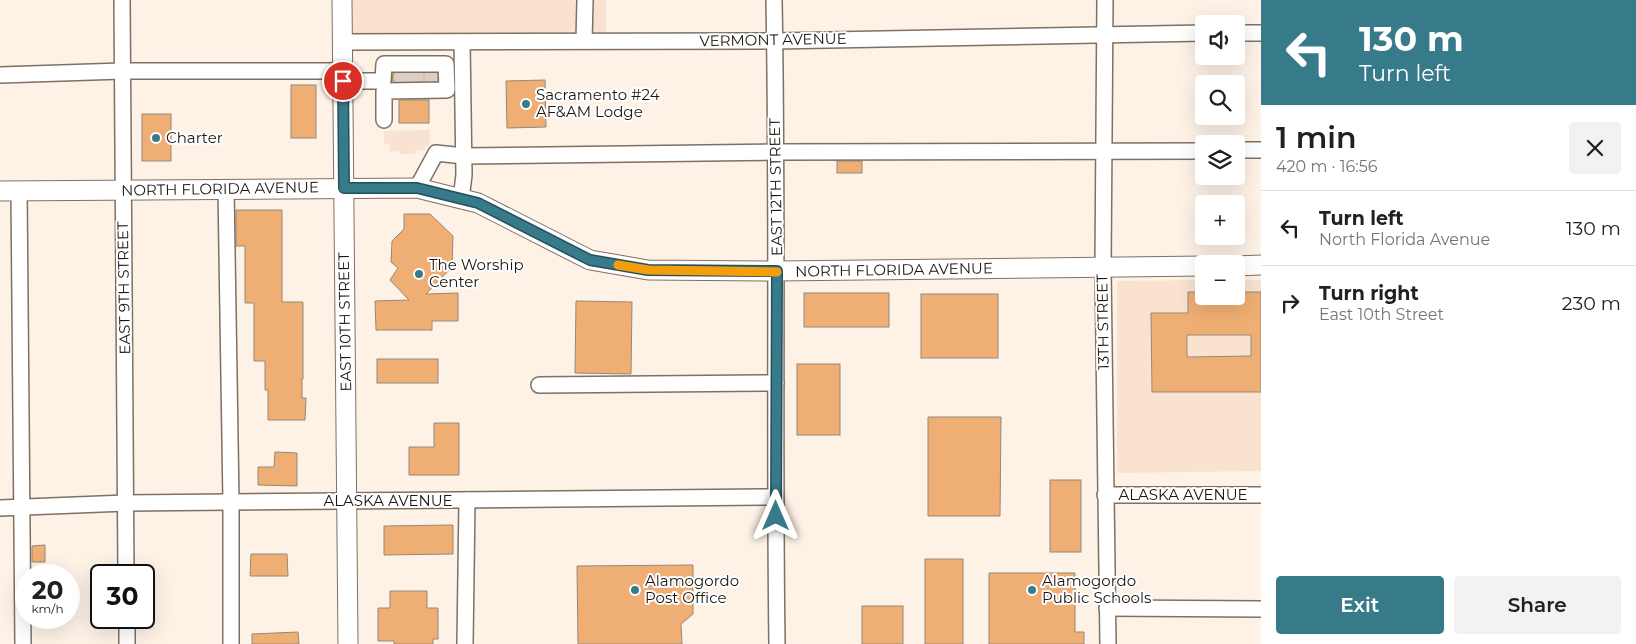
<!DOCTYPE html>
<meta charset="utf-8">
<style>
body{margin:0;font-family:Montserrat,sans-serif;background:#f2f2f2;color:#202124;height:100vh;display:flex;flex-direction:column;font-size:19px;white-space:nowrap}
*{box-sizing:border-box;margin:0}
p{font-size:16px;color:#757577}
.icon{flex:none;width:28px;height:28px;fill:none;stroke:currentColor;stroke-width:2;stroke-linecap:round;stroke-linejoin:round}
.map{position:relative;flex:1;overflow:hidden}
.side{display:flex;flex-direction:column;background:#fff;width:375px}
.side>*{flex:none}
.hud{background:#377b8a;color:#fff;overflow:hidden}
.tools{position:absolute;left:1195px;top:15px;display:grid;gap:10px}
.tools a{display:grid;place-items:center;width:50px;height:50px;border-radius:5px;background:#fff;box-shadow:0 5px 20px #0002;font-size:25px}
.speed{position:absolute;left:15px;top:564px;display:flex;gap:10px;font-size:25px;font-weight:700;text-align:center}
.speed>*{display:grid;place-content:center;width:65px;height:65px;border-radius:50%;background:#fff;box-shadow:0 5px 20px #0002;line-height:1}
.speed small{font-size:12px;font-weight:400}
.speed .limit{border:2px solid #111;border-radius:8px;background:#fff;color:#111}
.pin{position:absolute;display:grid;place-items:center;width:42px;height:42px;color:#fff;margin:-21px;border:2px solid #fff;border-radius:50%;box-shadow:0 1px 5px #0007}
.me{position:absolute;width:55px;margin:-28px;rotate:0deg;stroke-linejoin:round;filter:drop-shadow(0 0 4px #0008)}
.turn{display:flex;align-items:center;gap:18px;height:105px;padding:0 15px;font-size:22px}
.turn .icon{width:65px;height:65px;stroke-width:2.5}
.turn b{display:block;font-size:35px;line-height:42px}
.round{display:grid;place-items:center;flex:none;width:52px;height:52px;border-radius:5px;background:#f2f2f2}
.overview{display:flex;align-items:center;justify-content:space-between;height:85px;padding:0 15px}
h1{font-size:30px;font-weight:600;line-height:38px}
.action{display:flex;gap:10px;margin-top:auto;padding:10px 15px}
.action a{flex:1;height:58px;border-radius:5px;background:#377b8a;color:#fff;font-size:20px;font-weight:600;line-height:58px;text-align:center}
.action a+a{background:#f2f2f2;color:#202124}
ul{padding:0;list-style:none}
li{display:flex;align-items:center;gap:15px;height:75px;padding:0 15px;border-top:1px solid #e0e0e0}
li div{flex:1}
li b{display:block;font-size:19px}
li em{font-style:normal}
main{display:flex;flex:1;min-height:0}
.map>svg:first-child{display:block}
.built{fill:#f9e3d0}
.building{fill:#efaf74;stroke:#95877b;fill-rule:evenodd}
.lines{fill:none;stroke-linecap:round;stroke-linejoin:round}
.minor-tunnel{stroke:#dcd0c6;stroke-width:15;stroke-dasharray:15 8;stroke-linecap:butt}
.minor-casing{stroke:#7e7064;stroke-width:18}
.major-casing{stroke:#7e7064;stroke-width:21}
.minor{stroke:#fff;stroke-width:15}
.major{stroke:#fff;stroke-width:19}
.route-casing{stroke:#24505a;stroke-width:12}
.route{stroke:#377b8a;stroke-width:9}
.slow{stroke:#f59e0b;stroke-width:9}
.poi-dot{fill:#377b8a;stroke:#fff;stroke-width:2}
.labels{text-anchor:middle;stroke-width:4;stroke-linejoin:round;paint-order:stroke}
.street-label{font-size:15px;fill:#1c1712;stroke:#fff}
.poi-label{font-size:15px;fill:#1c1712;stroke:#fff;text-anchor:start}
</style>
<main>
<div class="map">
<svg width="1261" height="644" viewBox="0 0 1261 644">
<rect width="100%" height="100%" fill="#fef1e6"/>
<g class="built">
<path d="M 347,0 L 606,0 L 606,39 L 347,38 Z"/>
<path d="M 430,130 L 429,146 L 425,146 L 425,151 L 416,150 L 415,154 L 400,154 L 399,151 L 390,152 L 389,143 L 384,144 L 384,131 Z"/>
<path d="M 1204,280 L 1204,296 L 1236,296 L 1236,280 L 1261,280 L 1261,471 L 1117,473 L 1117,281 Z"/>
</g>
<g class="building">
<path d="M 393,73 L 437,73 L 437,81 L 392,81 Z"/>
<path d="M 545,80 L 546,127 L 507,128 L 506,81 Z"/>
<rect x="291" y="85" width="25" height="53"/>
<rect x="399" y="100" width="30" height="23"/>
<rect x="142" y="114" width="29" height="47"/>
<rect x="837" y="161" width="25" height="12"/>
<path d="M 236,210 L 282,210 L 282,302 L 303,302 L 303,379 L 302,379 L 302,398 L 306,398 L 305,420 L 268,420 L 268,390 L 265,390 L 265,361 L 254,361 L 254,303 L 245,303 L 245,246 L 236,246 Z"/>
<path d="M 404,214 L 430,214 L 453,236 L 452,267 L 426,294 L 458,293 L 458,321 L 432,321 L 432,330 L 376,330 L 375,301 L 409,300 L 390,280 L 398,268 L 391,262 L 392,241 L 404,229 Z"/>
<path d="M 1188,292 L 1204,292 L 1204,296 L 1236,296 L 1236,292 L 1261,292 L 1261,392 L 1152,392 L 1151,313 L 1188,313 ZM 1187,335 L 1251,335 L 1251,356 L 1187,357 Z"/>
<rect x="804" y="293" width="85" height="34"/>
<rect x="921" y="294" width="77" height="64"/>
<path d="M 576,301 L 632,302 L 631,374 L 575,373 Z"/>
<rect x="377" y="359" width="61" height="24"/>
<rect x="797" y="364" width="43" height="71"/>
<path d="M 928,417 L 1001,417 L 1000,516 L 928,516 Z"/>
<path d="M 434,423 L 459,423 L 459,475 L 409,475 L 409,447 L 434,447 Z"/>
<path d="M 275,452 L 297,453 L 297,486 L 258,485 L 258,467 L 274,467 Z"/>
<rect x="1050" y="480" width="31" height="72"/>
<path d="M 453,525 L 453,554 L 384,555 L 384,526 Z"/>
<path d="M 45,545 L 45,562 L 32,562 L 32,546 Z"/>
<path d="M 251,554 L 287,554 L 288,576 L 250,576 Z"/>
<rect x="925" y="559" width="38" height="85"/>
<path d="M 693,565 L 693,614 L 681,624 L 682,644 L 578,644 L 577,566 Z"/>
<path d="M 989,573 L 1075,573 L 1075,632 L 1084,632 L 1084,644 L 989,644 Z"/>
<path d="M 390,591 L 427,591 L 427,608 L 438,608 L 438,639 L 433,639 L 433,644 L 394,644 L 394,641 L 378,641 L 378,608 L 390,608 Z"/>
<rect x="862" y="606" width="41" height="38"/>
<path d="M 298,632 L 299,644 L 252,644 L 252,634 Z"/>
</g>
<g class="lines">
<g class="minor-tunnel">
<path d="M 432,70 L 432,85"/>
<path d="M 402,71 L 402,86"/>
<path d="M 416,71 L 416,85"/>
</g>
<g class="minor-casing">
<g id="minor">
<path d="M 122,0 L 126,575"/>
<path d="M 774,0 C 778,215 774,429 777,644"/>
<path d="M 1105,0 L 1103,268 L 1108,644"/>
<path d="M 1236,33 L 1261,33"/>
<path d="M 584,41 L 585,0"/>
<path d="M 343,42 L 775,41 L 1204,33"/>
<path d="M 0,75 L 122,71 L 343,71"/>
<path d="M 343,81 L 383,81 L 384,64 L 446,64 L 447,90 L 384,91 L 384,120"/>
<path d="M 1236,150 L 1261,150"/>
<path d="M 417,188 L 436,153 L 464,156 L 776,152 L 1204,151"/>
<path d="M 226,189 L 231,502 L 231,644"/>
<path d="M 19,190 L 23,644"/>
<path d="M 461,199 L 464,175 L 462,42"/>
<path d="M 539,385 L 776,383"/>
<path d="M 1105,495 L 1261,495"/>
<path d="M 0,508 L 126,503 L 775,497"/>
<path d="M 1107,608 L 1261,609"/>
<path d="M 127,618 L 127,644"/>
<path d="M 465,644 L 467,500"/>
</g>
</g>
<g class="major-casing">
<g id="major">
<path d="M 342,0 L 348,644"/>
<path d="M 0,191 L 417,188 L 478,203 L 590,260 L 648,270 L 777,271 L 1204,266"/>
<path d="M 1236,266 L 1261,265"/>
</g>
</g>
<use href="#minor" class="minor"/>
<use href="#major" class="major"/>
</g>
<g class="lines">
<g class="route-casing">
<path id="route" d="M 343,81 L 344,188 L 417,188 L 478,203 L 590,260 L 648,270 L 777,271 L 776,516"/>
</g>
<use href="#route" class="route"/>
<path class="slow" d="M 618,265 L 648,270 L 777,272"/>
</g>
<g class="poi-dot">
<circle cx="526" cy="104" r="5"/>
<circle cx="156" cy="138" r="5"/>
<circle cx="419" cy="274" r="5"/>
<circle cx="635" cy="590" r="5"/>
<circle cx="1032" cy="590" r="5"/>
</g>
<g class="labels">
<g class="street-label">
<text transform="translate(773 40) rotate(-1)" y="5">VERMONT AVENUE</text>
<text transform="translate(776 187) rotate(-91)" y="5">EAST 12TH STREET</text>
<text transform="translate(220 189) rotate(-1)" y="5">NORTH FLORIDA AVENUE</text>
<text transform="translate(894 270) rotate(-1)" y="5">NORTH FLORIDA AVENUE</text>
<text transform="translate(124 288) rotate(-91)" y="5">EAST 9TH STREET</text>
<text transform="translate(345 322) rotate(-91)" y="5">EAST 10TH STREET</text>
<text transform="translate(1103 322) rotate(-91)" y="5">13TH STREET</text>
<text x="1183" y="500">ALASKA AVENUE</text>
<text x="388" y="506">ALASKA AVENUE</text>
</g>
<g class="poi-label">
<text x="536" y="100">Sacramento #24<tspan x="536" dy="17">AF&amp;AM Lodge</tspan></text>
<text x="166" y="143">Charter</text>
<text x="429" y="270">The Worship<tspan x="429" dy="17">Center</tspan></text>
<text x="645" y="586">Alamogordo<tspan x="645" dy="17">Post Office</tspan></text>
<text x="1042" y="586">Alamogordo<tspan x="1042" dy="17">Public Schools</tspan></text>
</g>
</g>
</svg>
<div class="tools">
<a><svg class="icon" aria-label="sound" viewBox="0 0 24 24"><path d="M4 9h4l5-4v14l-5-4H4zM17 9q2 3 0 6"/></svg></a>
<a><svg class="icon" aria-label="search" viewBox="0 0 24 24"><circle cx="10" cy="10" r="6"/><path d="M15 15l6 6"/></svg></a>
<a><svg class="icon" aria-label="layers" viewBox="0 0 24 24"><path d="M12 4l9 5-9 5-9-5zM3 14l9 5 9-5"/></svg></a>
<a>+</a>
<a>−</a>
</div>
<div class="speed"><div>20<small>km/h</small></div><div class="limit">30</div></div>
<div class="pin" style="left:343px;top:81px;background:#d93025"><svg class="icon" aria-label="arrive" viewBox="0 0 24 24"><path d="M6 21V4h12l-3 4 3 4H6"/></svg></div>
<svg class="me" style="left:776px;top:516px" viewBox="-20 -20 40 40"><path d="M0-17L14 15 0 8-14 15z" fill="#377b8a" stroke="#fff" stroke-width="4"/></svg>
</div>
<section class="side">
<div class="hud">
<div class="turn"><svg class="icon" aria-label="left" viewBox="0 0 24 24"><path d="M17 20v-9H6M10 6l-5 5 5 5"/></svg><div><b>130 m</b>Turn left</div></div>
</div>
<div class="overview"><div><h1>1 min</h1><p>420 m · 16:56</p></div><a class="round"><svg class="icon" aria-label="close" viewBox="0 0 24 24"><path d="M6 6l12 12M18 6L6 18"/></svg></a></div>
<ul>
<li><svg class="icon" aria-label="left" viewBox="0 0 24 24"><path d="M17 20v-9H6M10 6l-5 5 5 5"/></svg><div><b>Turn left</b><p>North Florida Avenue</p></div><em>130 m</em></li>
<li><svg class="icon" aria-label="right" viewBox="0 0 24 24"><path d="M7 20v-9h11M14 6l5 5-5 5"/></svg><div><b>Turn right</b><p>East 10th Street</p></div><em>230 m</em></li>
</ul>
<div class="action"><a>Exit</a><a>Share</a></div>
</section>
</main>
